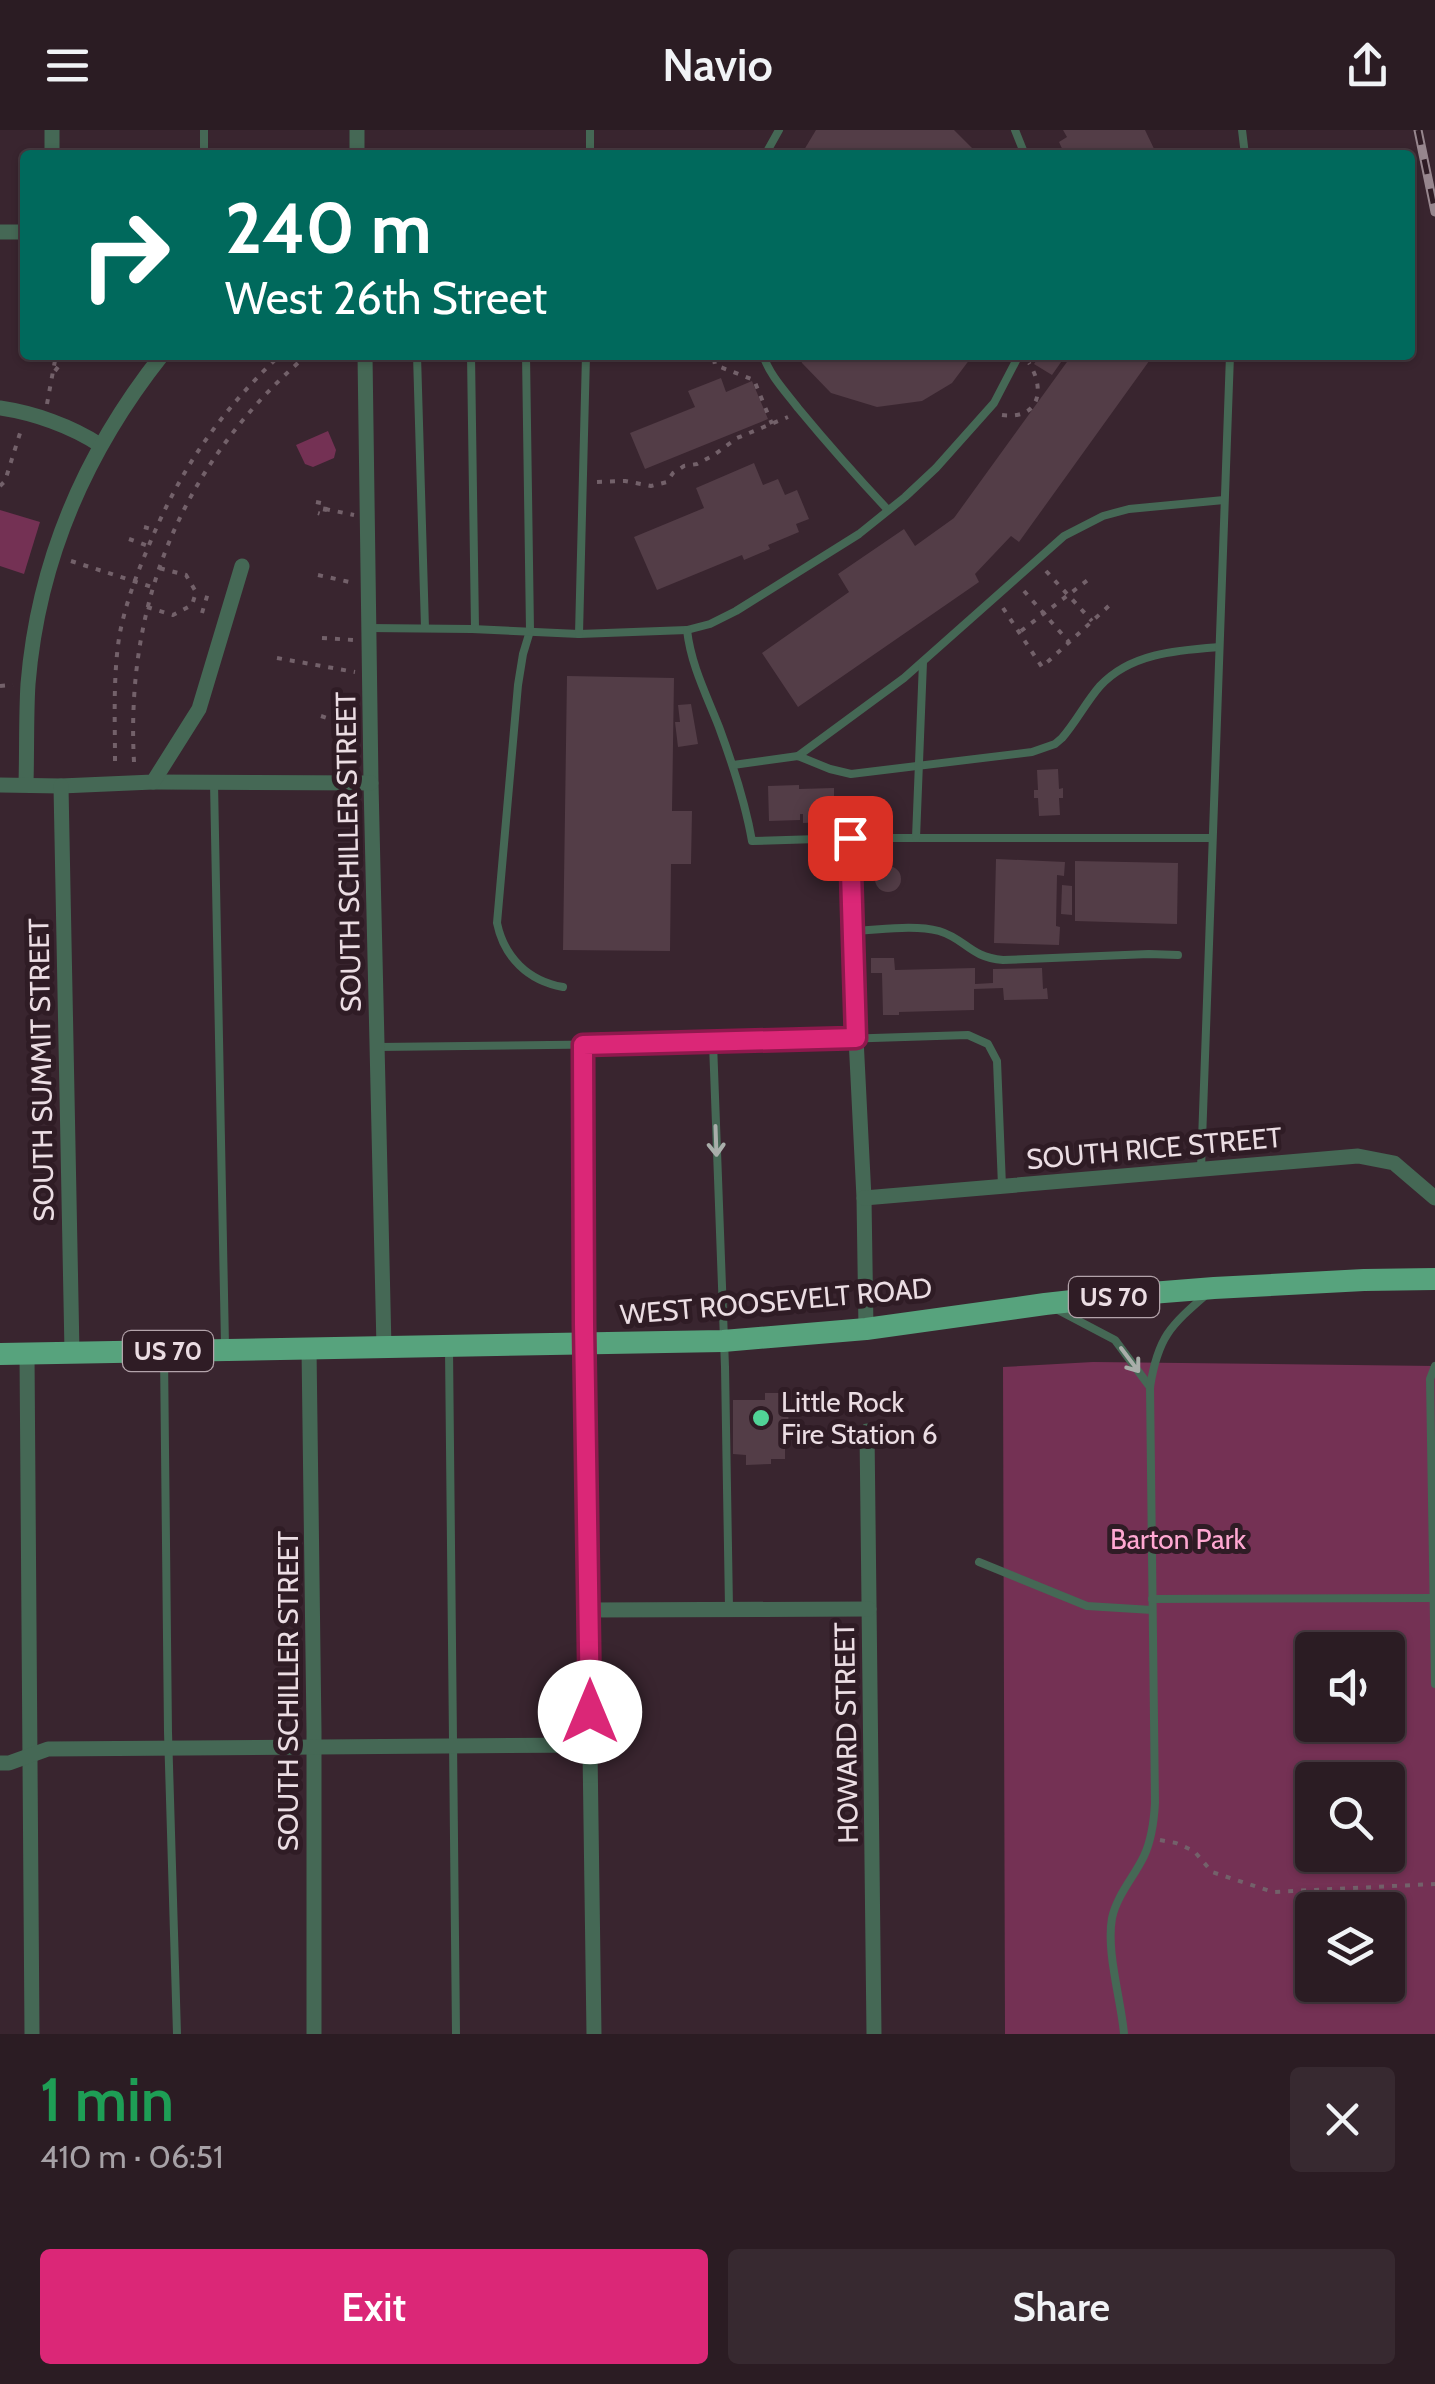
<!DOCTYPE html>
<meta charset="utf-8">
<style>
body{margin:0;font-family:Cabin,sans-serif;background:#372930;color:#f1f3f6;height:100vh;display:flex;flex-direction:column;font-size:38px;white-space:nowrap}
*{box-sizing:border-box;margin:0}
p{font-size:32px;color:#a6a1a6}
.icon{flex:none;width:55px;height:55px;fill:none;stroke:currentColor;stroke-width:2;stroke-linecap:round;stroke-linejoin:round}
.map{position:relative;height:1904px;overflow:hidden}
.drawer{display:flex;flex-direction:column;background:#2b1c23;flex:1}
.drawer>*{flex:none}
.banner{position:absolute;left:20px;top:20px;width:1395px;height:210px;border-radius:10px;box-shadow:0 2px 8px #0004,0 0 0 2px #473a41;background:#00695c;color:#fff;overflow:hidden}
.tools{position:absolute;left:1295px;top:1502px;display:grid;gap:20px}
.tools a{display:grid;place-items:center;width:110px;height:110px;border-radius:10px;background:#2b1c23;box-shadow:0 2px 8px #0004,0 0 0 2px #473a41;font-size:50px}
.pin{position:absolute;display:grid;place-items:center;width:85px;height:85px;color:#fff;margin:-42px;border-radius:20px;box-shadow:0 5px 15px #0006}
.me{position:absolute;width:110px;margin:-55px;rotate:0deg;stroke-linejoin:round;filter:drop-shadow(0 0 8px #0008)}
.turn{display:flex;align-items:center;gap:35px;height:210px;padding:0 40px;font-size:45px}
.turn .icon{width:130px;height:130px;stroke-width:2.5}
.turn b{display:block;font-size:70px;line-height:85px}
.round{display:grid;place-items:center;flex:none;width:105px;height:105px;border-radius:10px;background:#372930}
.overview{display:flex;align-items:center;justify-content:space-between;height:170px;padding:0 40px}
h1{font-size:60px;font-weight:600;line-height:75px;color:#1e9e55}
.action{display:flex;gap:20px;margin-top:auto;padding:20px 40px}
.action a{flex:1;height:115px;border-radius:10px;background:#db2777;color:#fff;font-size:40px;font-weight:600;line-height:115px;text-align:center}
.action a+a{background:#372930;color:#f1f3f6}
header{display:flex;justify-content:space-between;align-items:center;height:130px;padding:0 40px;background:#2b1c23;font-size:45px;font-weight:600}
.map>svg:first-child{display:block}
.green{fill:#743154;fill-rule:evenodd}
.building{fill:#533d47}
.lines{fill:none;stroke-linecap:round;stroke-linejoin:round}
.path{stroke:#73616a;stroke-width:4;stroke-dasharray:5 8;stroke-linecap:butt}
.service{stroke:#456855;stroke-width:8}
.minor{stroke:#456855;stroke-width:15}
.primary{stroke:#57a37d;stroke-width:22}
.rail-casing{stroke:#97868e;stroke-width:9}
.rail{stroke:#2f1c25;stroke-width:5;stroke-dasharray:15;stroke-linecap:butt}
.oneway{stroke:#a9aeaa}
.route-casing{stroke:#8e194d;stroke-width:25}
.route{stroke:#db2777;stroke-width:18}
.poi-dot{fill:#51d397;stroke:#2f1c25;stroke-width:4}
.labels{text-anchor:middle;stroke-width:10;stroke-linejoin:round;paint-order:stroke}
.shield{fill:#2f1c25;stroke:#b3a3aa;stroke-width:2.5}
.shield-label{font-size:25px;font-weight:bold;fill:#ebdde3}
.street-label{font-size:28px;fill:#ebdde3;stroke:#2f1c25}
.poi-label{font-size:28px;fill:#ebdde3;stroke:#2f1c25;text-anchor:start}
.park-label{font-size:28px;fill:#ffa8d2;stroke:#2f1c25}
</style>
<header><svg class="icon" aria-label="menu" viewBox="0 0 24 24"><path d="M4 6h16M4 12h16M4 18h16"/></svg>Navio<svg class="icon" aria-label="share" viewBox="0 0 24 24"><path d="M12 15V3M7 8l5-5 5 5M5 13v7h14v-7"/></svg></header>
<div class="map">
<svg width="1435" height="1904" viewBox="0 0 1435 1904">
<rect width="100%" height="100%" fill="#39252f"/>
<g class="green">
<path d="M 328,301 L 336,320 L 334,328 L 313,337 L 305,334 L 296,315 Z"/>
<path d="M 0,380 L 40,392 L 24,444 L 0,436 Z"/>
<path d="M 1093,1232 L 1435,1236 L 1435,1904 L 1005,1904 L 1003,1237 ZM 1312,1520 L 1388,1520 L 1388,1595 L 1312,1595 ZM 1312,1650 L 1388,1650 L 1388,1725 L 1312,1725 ZM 1312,1780 L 1388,1780 L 1388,1855 L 1312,1855 Z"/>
</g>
<g class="building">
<path d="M 816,0 L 954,0 L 979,25 L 801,25 Z"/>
<path d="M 1063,0 L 1145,0 L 1157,25 L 1065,25 L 1059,12 L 1067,7 Z"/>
<path d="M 799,225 L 973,225 L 952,253 L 922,271 L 877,277 L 831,263 L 802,233 Z"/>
<path d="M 1040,225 L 1066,225 L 1052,245 L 1034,234 Z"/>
<path d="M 1072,225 L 1148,225 L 1152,227 L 1019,412 L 1011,406 L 975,444 L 979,452 L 798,577 L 762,523 L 849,462 L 838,444 L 904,399 L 915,416 L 954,388 Z"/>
<path d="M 721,248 L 726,262 L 752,251 L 768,289 L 645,339 L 630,303 L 695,277 L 688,261 Z"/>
<path d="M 754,333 L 763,355 L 778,349 L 785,365 L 797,360 L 809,389 L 796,394 L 799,402 L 768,415 L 770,419 L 744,430 L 742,425 L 657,460 L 634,407 L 704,378 L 696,358 Z"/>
<path d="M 567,546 L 674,548 L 672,681 L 692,681 L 691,734 L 671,734 L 670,821 L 563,820 Z"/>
<path d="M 691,574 L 698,614 L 678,617 L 675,592 L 680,592 L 678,575 Z"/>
<path d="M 1058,639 L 1059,659 L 1063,658 L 1063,668 L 1059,668 L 1060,685 L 1039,686 L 1038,668 L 1034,668 L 1034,660 L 1038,660 L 1037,640 Z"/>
<path d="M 799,655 L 799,659 L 834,658 L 834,672 L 825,672 L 825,692 L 803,693 L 803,684 L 800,684 L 800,690 L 769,691 L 768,656 Z"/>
<path d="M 996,729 L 1065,732 L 1064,746 L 1057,745 L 1056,796 L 1060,797 L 1059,815 L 994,813 Z"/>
<path d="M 1075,731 L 1178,733 L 1177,794 L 1075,791 Z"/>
<circle cx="888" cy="749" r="13"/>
<path d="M 1062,755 L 1072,756 L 1072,785 L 1061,784 Z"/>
<path d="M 871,828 L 894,828 L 895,840 L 975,838 L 975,854 L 993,853 L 993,839 L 1042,838 L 1043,859 L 1047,858 L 1048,869 L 1004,870 L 1003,858 L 974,859 L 974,880 L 899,882 L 899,885 L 883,885 L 882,843 L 871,843 Z"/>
<path d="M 765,1263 L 789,1263 L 788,1305 L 785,1305 L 785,1329 L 771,1329 L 771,1334 L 746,1335 L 746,1325 L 733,1324 L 733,1270 L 765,1270 Z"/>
</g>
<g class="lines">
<g class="path">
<path d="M 714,229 L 715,235 L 754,250 L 772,294"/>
<path d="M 55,241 L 67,225"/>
<path d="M 47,274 L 56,225"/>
<path d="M 1002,285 C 1039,290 1046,260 1029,233"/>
<path d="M 597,352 L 625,351 L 651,356 L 667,352 L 673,343 L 684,336 L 697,334 L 714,325 L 737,308 L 788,287"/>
<path d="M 0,356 L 5,351 L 21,300"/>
<path d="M 316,372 L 326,374 L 324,385 L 318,383"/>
<path d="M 325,379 L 354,385"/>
<path d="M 144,397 L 155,400"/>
<path d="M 129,409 L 148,416"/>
<path d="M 71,431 L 152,457"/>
<path d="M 1046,441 L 1092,491"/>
<path d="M 318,445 L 354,453"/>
<path d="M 1024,461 L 1069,512"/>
<path d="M 147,477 L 173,485 L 192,475 L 196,462 L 186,445 L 159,438"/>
<path d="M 1003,478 L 1042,537 L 1112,473"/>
<path d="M 202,483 L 208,463"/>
<path d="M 1021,501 L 1093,446"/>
<path d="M 322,508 L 354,510"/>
<path d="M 277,528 L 355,542"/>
<path d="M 0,556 L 13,555"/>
<path d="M 321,586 L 352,596"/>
<path d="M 115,631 C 115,590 113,549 119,508 C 124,479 135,448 147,420 C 179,341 218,284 280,225"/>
<path d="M 134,632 C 125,470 184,331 307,225"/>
<path d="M 1160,1710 L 1176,1713 L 1194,1721 L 1212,1742 L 1273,1762 L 1435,1754"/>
</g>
<g class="service">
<path d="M 204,0 L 204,25"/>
<path d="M 1015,0 L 1025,25"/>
<path d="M 1242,0 L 1245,25"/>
<path d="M 590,25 L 590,0"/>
<path d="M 765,25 L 779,0"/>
<path d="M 417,225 L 425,498"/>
<path d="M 471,225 L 475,499"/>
<path d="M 526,225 L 530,501 L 523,524 L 518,555 L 497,793 C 504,827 528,851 563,857"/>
<path d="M 763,225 C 770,246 785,261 798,278 C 827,313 857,347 888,380"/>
<path d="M 368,498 L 472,499 L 579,504 L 687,500 L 710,494 L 736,481 L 859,404 L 905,367 L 936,338 L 994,273 L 1019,225"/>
<path d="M 687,500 C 691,535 706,564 719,597 C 733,635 745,671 752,711 L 850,708 L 1212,708"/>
<path d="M 579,504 L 586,225"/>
<path d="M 798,626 L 904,548 L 1064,406 L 1103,386 L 1129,379 L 1224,370"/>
<path d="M 733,635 L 798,626 L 830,639 L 851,644 L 1032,622 L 1055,614 L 1062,608 C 1076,592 1086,572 1100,556 C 1130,523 1178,520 1219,517"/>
<path d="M 214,653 L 225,1215"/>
<path d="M 850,708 L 856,908"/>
<path d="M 916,708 L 923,532"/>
<path d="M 853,801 C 880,800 913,794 939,801 C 966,809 969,827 1003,830 L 1149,824 L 1178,825"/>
<path d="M 713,913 L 725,1237 L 729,1478"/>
<path d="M 378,917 L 713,913 L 968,905 L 988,914 L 997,931 L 1002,1056"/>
<path d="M 1201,1039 L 1230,225"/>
<path d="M 1056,1179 L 1115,1210 L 1150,1257"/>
<path d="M 449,1219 L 456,1904"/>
<path d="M 164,1224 L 168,1602 L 177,1904"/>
<path d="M 1435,1236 L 1430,1249 L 1435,1554"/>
<path d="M 979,1432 L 1087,1476 L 1152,1480"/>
<path d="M 1152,1469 L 1435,1468"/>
<path d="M 1124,1904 C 1121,1869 1106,1822 1112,1788 C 1117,1765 1134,1747 1144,1726 C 1152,1709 1154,1691 1155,1673 L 1150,1257 C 1158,1207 1170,1196 1207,1164"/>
</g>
<g class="minor">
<path d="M 52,0 L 52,25"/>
<path d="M 357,0 L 357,25"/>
<path d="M 0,102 L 25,102"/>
<path d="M 365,225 L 371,653 L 384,1218"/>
<path d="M 0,278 C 34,283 71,296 100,315"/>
<path d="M 153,652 L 371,653"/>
<path d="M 26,653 C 27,620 26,587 28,554 C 38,432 86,321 162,225"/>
<path d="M 0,655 L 61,656 L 153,652 L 199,579 L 242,436"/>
<path d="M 61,656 L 72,1222"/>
<path d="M 856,908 L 864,1068 L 866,1199"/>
<path d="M 583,915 L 584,1194 L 594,1904"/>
<path d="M 864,1068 L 1358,1026 L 1394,1033 L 1435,1068"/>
<path d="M 309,1218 L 314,1601 L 314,1904"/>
<path d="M 27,1223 L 32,1904"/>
<path d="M 867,1301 L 874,1904"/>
<path d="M 589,1480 L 869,1479"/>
<path d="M 0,1633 L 9,1633 L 48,1619 L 590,1615"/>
</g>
<path class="primary" d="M 0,1224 L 723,1211 L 866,1199 L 1045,1174 L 1126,1165 L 1214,1158 L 1364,1150 L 1435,1149"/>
<g class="rail-casing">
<path id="rail" d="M 1418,0 L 1435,82"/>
</g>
<use href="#rail" class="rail"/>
</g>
<defs><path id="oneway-shaft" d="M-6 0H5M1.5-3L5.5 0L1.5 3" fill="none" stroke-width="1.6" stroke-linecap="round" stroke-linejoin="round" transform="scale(2.5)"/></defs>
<g class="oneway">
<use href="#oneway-shaft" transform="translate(716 1011) rotate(88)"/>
<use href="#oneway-shaft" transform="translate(1130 1230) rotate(53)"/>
</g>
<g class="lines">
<g class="route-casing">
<path id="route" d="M 590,1582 L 584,1194 L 583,915 L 856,908 L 850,708"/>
</g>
<use href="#route" class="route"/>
</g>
<circle class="poi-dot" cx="761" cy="1288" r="10"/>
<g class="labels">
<g class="shield">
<rect x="1069" y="1147" width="90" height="40" rx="8"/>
<rect x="123" y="1201" width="90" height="40" rx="8"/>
</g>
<g class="shield-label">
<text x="1114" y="1176">US 70</text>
<text x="168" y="1230">US 70</text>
</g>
<g class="street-label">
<text transform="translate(348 722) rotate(-91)" y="10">SOUTH SCHILLER STREET</text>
<text transform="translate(41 940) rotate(-91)" y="10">SOUTH SUMMIT STREET</text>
<text transform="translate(1154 1018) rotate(-5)" y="10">SOUTH RICE STREET</text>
<text transform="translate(776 1171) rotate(-5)" y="10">WEST ROOSEVELT ROAD</text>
<text transform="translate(288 1561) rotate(-90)" y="10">SOUTH SCHILLER STREET</text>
<text transform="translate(846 1603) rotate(-91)" y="10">HOWARD STREET</text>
</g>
<g class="poi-label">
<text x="781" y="1282">Little Rock<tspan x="781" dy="32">Fire Station 6</tspan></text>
</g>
<g class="park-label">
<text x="1178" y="1419">Barton Park</text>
</g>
</g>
</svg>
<div class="tools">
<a><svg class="icon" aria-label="sound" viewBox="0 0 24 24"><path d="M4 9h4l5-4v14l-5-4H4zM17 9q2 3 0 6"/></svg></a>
<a><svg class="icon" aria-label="search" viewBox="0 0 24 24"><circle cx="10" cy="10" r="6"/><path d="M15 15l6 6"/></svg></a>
<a><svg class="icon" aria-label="layers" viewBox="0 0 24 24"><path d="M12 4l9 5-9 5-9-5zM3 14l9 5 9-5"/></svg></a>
</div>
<div class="pin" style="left:850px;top:708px;background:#d93025"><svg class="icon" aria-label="arrive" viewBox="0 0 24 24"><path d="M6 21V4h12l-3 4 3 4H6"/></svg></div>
<svg class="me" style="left:590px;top:1582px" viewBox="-20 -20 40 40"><circle r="19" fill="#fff"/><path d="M0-13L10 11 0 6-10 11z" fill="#db2777"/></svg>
<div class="banner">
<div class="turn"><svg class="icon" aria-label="right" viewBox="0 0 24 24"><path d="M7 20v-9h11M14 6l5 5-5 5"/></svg><div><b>240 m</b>West 26th Street</div></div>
</div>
</div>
<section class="drawer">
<div class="overview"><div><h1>1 min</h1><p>410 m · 06:51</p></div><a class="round"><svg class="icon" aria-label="close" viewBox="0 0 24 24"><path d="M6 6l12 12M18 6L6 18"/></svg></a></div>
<div class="action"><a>Exit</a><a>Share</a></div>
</section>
